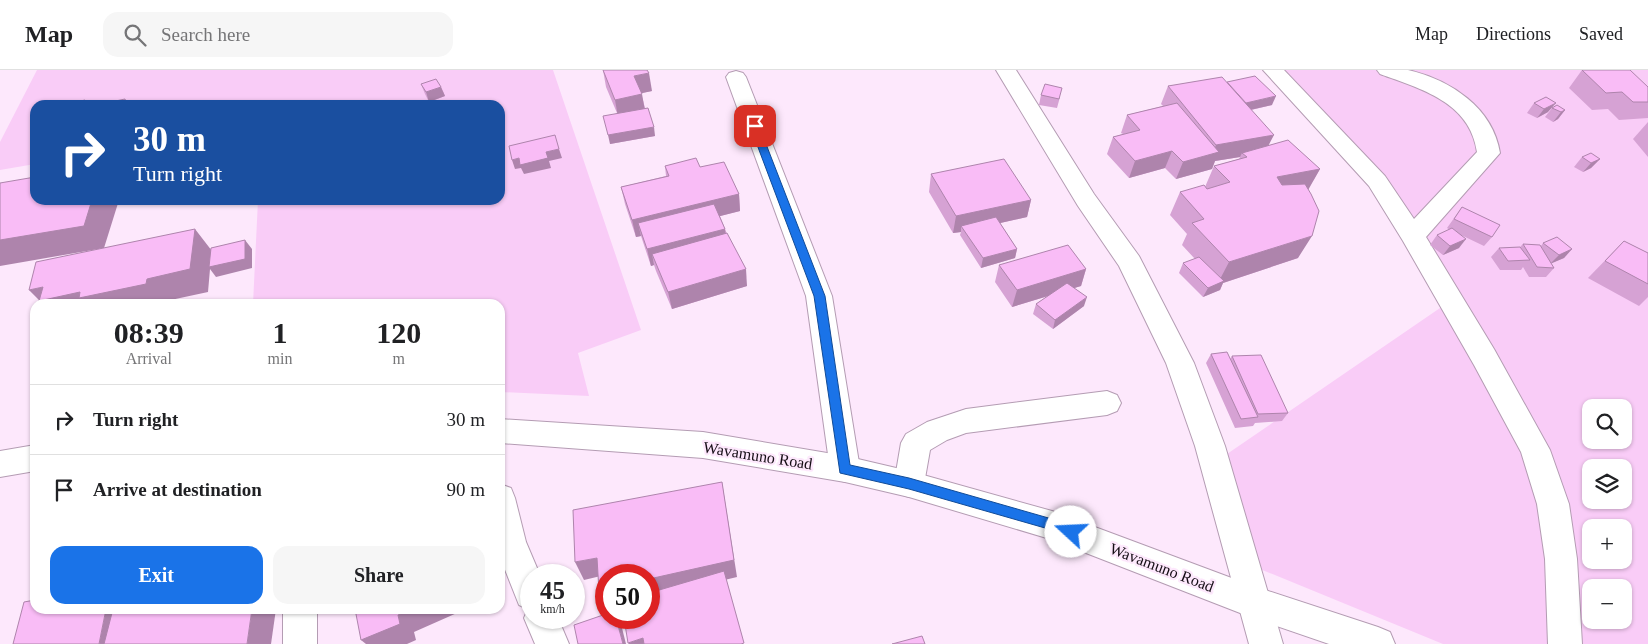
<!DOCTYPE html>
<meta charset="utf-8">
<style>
body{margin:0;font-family:Georgia,serif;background:#f6f6f6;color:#202124;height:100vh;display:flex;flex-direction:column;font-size:19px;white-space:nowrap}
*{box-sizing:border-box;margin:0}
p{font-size:16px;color:#757577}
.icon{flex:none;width:28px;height:28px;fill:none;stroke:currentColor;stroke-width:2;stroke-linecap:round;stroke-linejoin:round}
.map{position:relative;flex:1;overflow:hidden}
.sheet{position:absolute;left:30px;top:229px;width:475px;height:315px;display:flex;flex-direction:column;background:#fff;border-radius:15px;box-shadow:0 1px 4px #0004}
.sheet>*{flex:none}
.banner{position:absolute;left:30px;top:30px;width:475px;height:105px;border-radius:15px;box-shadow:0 1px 4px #0004;background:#1a4fa0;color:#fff;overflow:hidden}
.buttons{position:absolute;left:1582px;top:329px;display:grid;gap:10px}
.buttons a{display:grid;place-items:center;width:50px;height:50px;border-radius:10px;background:#fff;box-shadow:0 1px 4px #0004;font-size:25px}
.speed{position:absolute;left:520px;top:494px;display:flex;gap:10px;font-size:25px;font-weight:700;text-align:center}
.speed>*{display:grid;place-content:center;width:65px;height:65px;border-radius:50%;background:#fff;box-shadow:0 1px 4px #0004;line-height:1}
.speed small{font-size:12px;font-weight:400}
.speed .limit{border:8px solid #d22;background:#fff;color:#111}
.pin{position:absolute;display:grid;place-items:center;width:42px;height:42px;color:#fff;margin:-21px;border-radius:10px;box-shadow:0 2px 8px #0006}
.me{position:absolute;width:55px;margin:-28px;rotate:290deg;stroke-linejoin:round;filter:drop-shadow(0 0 4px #0008)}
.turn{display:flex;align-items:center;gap:18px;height:105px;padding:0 20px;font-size:22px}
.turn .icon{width:65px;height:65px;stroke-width:2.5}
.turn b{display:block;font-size:35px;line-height:42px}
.eta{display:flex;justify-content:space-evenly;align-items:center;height:85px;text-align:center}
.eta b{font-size:30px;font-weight:800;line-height:35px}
.action{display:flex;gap:10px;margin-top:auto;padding:10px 20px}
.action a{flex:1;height:58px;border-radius:15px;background:#1a73e8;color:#fff;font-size:20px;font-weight:800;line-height:58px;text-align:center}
.action a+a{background:#f6f6f6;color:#202124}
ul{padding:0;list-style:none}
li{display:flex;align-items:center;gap:15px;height:70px;padding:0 20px;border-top:1px solid #e0e0e0}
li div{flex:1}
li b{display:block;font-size:19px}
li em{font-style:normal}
header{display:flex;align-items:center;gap:30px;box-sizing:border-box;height:70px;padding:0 25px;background:#fff;border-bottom:1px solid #e0e0e0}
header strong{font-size:24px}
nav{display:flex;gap:28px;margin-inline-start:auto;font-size:18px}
.search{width:350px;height:45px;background:#f6f6f6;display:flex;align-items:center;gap:12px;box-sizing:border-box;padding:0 18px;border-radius:15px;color:#757577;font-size:19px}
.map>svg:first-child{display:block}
.green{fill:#f9ccf7;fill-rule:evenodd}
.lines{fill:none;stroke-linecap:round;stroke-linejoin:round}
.minor-casing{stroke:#b49cb3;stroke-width:2}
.major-casing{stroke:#b49cb3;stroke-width:2}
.minor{fill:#fff;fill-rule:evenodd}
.major{fill:#fff;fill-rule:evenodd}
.wall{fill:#d6a2d4}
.shaded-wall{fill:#ae84ac}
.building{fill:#f9bcf6;stroke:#ae84ac}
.route{fill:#1a73e8;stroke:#114b97}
.labels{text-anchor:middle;stroke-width:4.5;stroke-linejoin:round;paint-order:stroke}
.street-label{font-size:16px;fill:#150d15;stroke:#fde8fc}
</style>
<header>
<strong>Map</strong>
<div class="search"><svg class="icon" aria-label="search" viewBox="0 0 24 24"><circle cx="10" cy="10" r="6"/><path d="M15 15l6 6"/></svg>Search here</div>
<nav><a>Map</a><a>Directions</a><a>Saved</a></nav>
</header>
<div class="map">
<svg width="1648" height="574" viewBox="0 0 1648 574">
<rect width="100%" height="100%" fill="#fde8fc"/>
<g class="green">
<path d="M 37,0 L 553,0 L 641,260 L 578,283 L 589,326 L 500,322 L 500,234 L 253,234 L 258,130 L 500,130 L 500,35 L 35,35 L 35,94 L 0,100 L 0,72 Z"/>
<path d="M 1274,0 L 1648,0 L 1648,574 L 1443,574 L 1260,499 L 1227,384 L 1459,225 ZM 1591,338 L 1624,338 L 1624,370 L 1591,370 ZM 1591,398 L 1624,398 L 1624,430 L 1591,430 ZM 1591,458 L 1624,458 L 1624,490 L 1591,490 ZM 1591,518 L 1624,518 L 1624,550 L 1591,550 Z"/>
</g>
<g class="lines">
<g class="minor-casing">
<g id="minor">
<path d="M 996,0 L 1016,0 L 1094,124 L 1139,186 L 1194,293 L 1225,376 L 1283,574 L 1249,574 L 1195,376 L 1166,293 L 1119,196 L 1078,136 Z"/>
<path d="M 1263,0 L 1284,0 L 1385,106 L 1414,149 L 1477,82 C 1470,32 1421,19 1380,4 L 1377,0 C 1386,0 1398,0 1408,0 C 1451,10 1493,38 1500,83 L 1426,167 L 1494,279 L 1550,380 L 1569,434 L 1577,489 L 1582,574 L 1548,574 L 1545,489 L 1537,434 L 1521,382 L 1474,295 L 1403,171 L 1369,116 Z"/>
<path d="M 736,1 L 743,3 L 746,7 L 832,226 L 860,399 L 856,408 L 845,412 L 834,408 L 830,399 L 806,226 L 726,7 L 729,3 Z"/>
<path d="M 1107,321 L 1117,325 L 1121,333 L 1117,341 L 1107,345 L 966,363 L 947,370 L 930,380 L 924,414 L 920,423 L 909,427 L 898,423 L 894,414 L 901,373 L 906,364 L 927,352 L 966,339 Z"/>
<path d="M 500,414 L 511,418 L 515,428 L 526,472 L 540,505 L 531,505 L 531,548 L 558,548 L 569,574 L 535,574 L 524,548 L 528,539 L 519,535 L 500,487 Z"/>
<rect x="283" y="539" width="34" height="35"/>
</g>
</g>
<g class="major-casing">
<g id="major">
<path d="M 500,349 L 703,362 L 845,386 L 909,401 L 1052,441 L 1253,516 L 1378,557 L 1390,562 L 1395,574 L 1329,574 L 1253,548 L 1050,469 L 909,427 L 845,412 L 703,388 L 500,373 Z"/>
<path d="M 35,375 L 35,401 L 0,407 L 0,381 Z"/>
</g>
</g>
<use href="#minor" class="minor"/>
<use href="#major" class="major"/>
</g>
<g class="wall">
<path d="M 603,0 L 652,21 L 641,23 L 645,38 L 655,66 L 610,74 L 617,43 L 606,17 Z"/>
<path d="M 1582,0 L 1648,17 L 1648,48 L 1619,50 L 1608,39 L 1592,40 L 1569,18 Z"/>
<path d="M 1227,12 L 1272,35 L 1251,40 L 1268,75 L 1320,99 L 1308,119 L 1298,188 L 1223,213 L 1220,220 L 1203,227 L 1179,203 L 1183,193 L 1195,189 L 1182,175 L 1187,164 L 1170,145 L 1180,122 L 1205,117 L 1214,96 L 1239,89 L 1240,87 L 1215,91 L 1212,99 L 1176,109 L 1165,98 L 1129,108 L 1107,84 L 1113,67 L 1123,64 L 1121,63 L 1127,45 L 1163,36 L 1161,34 L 1168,16 Z"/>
<path d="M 421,14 L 441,17 L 445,26 L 429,32 L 425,24 Z"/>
<path d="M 1041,25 L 1060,27 L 1057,38 L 1039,35 Z"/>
<path d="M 1546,27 L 1548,42 L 1537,48 L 1527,43 L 1534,33 Z"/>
<path d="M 1552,38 L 1565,40 L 1558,49 L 1553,52 L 1545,47 Z"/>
<path d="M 1648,52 L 1648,87 L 1633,69 Z"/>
<path d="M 1582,87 L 1600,89 L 1591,98 L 1583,102 L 1574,97 Z"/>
<path d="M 665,96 L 700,97 L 739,124 L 740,141 L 720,146 L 747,216 L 672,239 L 656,201 L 654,195 L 651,196 L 641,166 L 636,167 L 625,134 L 621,117 L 666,106 Z"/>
<path d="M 931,104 L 1031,130 L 1027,147 L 1000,153 L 1017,179 L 1015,188 L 981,198 L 960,165 L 961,162 L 953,163 L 929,122 Z"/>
<path d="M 1462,137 L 1492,167 L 1484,176 L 1461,165 L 1459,178 L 1443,185 L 1430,175 L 1437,165 L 1450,160 L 1447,158 Z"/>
<path d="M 1624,171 L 1648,183 L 1648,227 L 1639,236 L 1588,208 Z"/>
<path d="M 1543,173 L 1572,179 L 1564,188 L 1551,193 L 1554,198 L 1546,207 L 1529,207 L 1523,197 L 1521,200 L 1500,200 L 1491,187 L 1499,178 L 1520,177 L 1523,174 L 1541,176 Z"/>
<path d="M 999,195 L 1086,199 L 1081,216 L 1074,218 L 1084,236 L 1053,259 L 1033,244 L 1036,234 L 1048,226 L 1012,237 L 995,212 Z"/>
<path d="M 1211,284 L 1230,289 L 1232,286 L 1288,343 L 1282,351 L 1255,353 L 1253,356 L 1235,358 L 1206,293 Z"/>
</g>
<g class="shaded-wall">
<path d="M 649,3 L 652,21 L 638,24 L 634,6 Z"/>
<path d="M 441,17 L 445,26 L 429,32 L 426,22 Z"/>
<path d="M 642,24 L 645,41 L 618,47 L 615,30 Z"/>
<path d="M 1276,26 L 1272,35 L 1241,42 L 1246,33 Z"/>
<path d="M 125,29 L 130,35 L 125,35 Z"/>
<path d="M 85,30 L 89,35 L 85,35 Z"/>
<path d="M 1556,33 L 1548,42 L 1537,48 L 1544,39 Z"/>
<path d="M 1565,40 L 1558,49 L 1553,52 L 1561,42 Z"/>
<path d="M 654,57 L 655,66 L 610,74 L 608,65 Z"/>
<path d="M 1274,65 L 1265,82 L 1242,83 L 1240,87 L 1215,91 L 1212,99 L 1176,109 L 1183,92 L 1212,84 L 1216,75 Z"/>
<path d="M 559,79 L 562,88 L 549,91 L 551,98 L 524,104 L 521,98 L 515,99 L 512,90 Z"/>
<path d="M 1172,81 L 1165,98 L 1129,108 L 1135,91 Z"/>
<path d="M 1600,89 L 1591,98 L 1583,102 L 1591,93 Z"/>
<path d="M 1320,99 L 1307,122 L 1266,130 L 1277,107 Z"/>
<path d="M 739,124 L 740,141 L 642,166 L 638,153 L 641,166 L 636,167 L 632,150 Z"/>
<path d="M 92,130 L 119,130 L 104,178 L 0,196 L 0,170 Z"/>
<path d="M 1031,130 L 1027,147 L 965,161 L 961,156 L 961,162 L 953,163 L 956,146 Z"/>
<path d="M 195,159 L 212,181 L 245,170 L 252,179 L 252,198 L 216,207 L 210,199 L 208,222 L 166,231 L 166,234 L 42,234 L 39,231 L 40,231 L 29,220 L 43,217 L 80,222 L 147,209 Z"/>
<path d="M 725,159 L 727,176 L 652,184 L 654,195 L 651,196 L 647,179 Z"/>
<path d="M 1312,166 L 1298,188 L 1223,213 L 1220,220 L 1203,227 L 1208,218 L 1218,213 L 1229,192 Z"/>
<path d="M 1466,169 L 1459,178 L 1443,185 L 1450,176 Z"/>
<path d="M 1017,179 L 1015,188 L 981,198 L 983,188 Z"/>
<path d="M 1572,179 L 1564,188 L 1550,194 L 1559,185 Z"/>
<path d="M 746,199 L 747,216 L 672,239 L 668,222 Z"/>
<path d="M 1086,199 L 1081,216 L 1012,237 L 1017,220 Z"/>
<path d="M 1087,227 L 1084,236 L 1053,259 L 1055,250 Z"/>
<path d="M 722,412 L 737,507 L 649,528 L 649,509 Z"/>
<path d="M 597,488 L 605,505 L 584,510 L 575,492 Z"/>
<path d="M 606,519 L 606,535 L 599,521 Z"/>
<path d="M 106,539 L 129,539 L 122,574 L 99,574 Z"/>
<path d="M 252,539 L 276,539 L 271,574 L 247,574 Z"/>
<path d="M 413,539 L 466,539 L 414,562 L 416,570 L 407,574 L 366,574 L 361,570 L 398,545 Z"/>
<path d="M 616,548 L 618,548 L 621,554 L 626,574 L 623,574 Z"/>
<path d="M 643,568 L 645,574 L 629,574 L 628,573 Z"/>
</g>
<g class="building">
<path d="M 603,0 L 647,0 L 649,3 L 634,6 L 642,24 L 615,30 Z"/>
<path d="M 1582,0 L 1630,0 L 1648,17 L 1648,32 L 1633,32 L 1622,22 L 1606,23 Z"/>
<path d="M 1255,6 L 1276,26 L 1246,33 L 1227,12 Z"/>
<path d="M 1222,7 L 1274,65 L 1216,75 L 1168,16 Z"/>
<path d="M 436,9 L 441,17 L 426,22 L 421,14 Z"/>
<path d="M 1045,14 L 1062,18 L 1059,29 L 1041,25 Z"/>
<path d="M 1546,27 L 1556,33 L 1544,39 L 1534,33 Z"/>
<path d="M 125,29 L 125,35 L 97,35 Z"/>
<path d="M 85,30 L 85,35 L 63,35 Z"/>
<path d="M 1177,33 L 1219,82 L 1183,92 L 1172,81 L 1135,91 L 1113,67 L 1140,60 L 1127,45 Z"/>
<path d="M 1557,35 L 1565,40 L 1561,42 L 1552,38 Z"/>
<path d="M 648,38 L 654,57 L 608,65 L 603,46 Z"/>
<path d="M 555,65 L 559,79 L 546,82 L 548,88 L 520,95 L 519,88 L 512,90 L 509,76 Z"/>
<path d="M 1288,70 L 1320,99 L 1277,107 L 1282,115 L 1305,114 L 1311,124 L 1319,141 L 1312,166 L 1229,192 L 1192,153 L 1204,149 L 1180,122 L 1204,115 L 1207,119 L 1230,112 L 1214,96 L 1247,87 L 1242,83 Z"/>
<path d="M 1591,83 L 1600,89 L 1591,93 L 1582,87 Z"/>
<path d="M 696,88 L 700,97 L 724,92 L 739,124 L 632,150 L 621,117 L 669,106 L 665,96 Z"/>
<path d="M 1004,89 L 1031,130 L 956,146 L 931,104 Z"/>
<path d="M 35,107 L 35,130 L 92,130 L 84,156 L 0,170 L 0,113 Z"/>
<path d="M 714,134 L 725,159 L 647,179 L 638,153 Z"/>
<path d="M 1462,137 L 1500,155 L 1492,167 L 1454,149 Z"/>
<path d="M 996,147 L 1017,179 L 983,188 L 961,156 Z"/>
<path d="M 1452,158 L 1466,169 L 1450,176 L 1437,165 Z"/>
<path d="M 195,159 L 190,199 L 147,209 L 146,214 L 79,228 L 80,222 L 39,231 L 43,217 L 29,220 L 36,192 Z"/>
<path d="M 727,163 L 746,199 L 668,222 L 652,184 Z"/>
<path d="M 1557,167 L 1572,179 L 1559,185 L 1543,173 Z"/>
<path d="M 245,170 L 245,189 L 209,197 L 211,178 Z"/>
<path d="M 1624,171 L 1648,183 L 1648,214 L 1605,191 Z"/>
<path d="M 1523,174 L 1540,175 L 1554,198 L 1537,197 Z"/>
<path d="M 1068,175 L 1086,199 L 1017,220 L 999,195 Z"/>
<path d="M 1520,177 L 1530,190 L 1508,191 L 1499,178 Z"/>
<path d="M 1199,187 L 1224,211 L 1208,218 L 1183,193 Z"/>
<path d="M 1067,213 L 1087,227 L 1055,250 L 1036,234 Z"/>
<path d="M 1227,282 L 1258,347 L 1241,349 L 1211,284 Z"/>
<path d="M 1261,285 L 1288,343 L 1258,344 L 1232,286 Z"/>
<path d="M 722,412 L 734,490 L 649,509 L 649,505 L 606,505 L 606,519 L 599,521 L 597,488 L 575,492 L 573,440 Z"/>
<path d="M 724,501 L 744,573 L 741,574 L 644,574 L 643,568 L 628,573 L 624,548 L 649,548 L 649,523 Z"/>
<path d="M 35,530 L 35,539 L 106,539 L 99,574 L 13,574 L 24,532 Z"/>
<path d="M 113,539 L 252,539 L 247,574 L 104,574 Z"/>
<path d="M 355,539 L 413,539 L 398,545 L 400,554 L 361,570 Z"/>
<path d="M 606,544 L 606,548 L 616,548 L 623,574 L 578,574 L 574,555 Z"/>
<path d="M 922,566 L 925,574 L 892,574 Z"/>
</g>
<path class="route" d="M 755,53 L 759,56 L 825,226 L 850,395 L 909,408 L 1052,449 L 1075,457 L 1077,462 L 1075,466 L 1071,468 L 1052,460 L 909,419 L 840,403 L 814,226 L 750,56 Z"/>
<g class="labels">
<g class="street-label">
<text transform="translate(758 385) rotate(9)" y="6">Wavamuno Road</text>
<text transform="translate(1162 497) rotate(21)" y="6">Wavamuno Road</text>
</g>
</g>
</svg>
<div class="buttons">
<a><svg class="icon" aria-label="search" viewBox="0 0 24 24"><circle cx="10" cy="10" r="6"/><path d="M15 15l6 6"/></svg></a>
<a><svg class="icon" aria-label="layers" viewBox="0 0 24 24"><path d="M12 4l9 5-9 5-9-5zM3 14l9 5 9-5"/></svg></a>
<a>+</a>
<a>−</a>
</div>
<div class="speed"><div>45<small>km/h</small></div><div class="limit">50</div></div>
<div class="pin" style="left:755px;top:56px;background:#d93025"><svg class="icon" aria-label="arrive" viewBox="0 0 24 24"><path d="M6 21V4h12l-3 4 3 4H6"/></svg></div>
<svg class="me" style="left:1071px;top:462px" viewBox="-20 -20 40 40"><circle r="19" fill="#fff"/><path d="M0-13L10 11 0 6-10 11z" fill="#1a73e8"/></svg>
<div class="banner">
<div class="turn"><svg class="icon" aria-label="right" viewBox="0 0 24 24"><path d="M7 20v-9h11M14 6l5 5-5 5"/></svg><div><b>30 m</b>Turn right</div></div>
</div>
<section class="sheet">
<div class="eta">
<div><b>08:39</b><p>Arrival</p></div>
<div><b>1</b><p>min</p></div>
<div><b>120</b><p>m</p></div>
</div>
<ul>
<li><svg class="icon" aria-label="right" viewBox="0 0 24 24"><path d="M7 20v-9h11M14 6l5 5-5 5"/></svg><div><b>Turn right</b></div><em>30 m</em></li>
<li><svg class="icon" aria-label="arrive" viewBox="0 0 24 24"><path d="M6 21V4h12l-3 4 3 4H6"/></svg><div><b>Arrive at destination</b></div><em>90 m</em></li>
</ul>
<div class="action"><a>Exit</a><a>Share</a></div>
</section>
</div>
